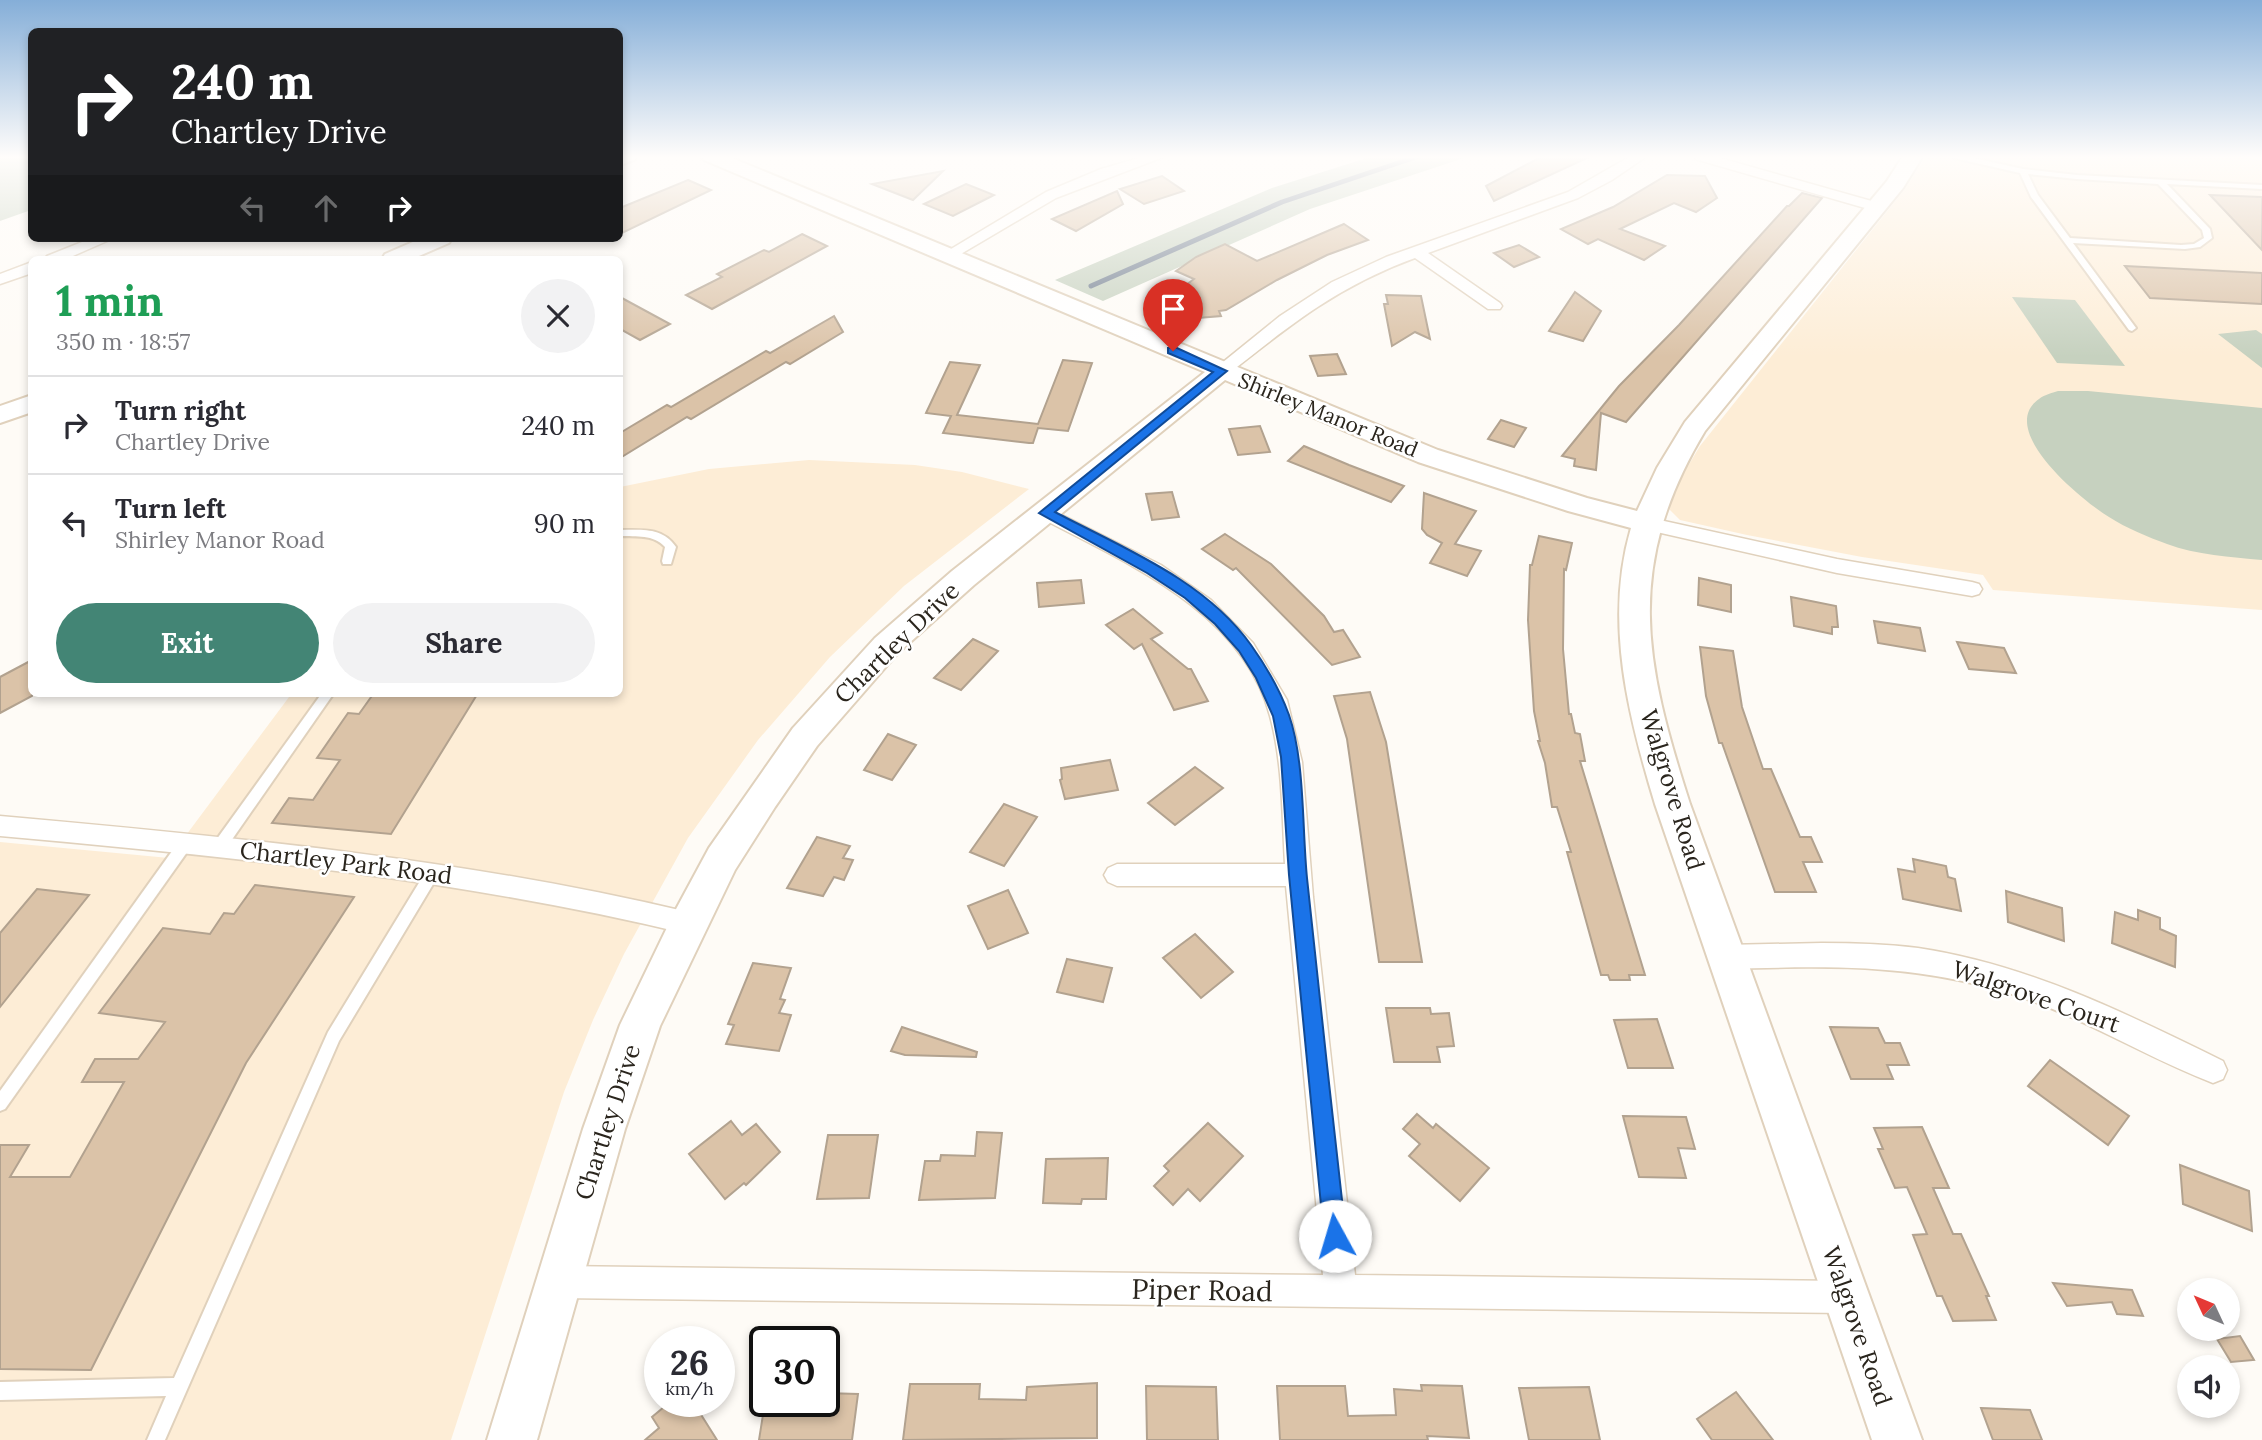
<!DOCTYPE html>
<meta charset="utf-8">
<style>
body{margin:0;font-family:Lora,serif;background:#f2f2f3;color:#2b2b33;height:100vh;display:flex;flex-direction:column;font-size:26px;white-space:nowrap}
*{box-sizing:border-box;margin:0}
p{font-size:23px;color:#7c7c81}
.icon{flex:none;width:38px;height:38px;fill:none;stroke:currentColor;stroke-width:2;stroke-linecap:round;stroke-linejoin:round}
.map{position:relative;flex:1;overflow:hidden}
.drawer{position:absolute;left:28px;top:256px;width:595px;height:441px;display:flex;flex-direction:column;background:#fff;border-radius:10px;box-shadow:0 4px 10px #0003}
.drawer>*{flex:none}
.guide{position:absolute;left:28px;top:28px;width:595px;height:214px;border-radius:10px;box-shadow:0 4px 10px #0003;background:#202124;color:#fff;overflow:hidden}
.needle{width:46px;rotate:314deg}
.controls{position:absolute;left:2177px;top:1278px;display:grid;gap:14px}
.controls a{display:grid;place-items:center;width:63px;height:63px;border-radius:50%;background:#fff;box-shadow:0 4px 10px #0003;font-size:35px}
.speed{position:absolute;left:644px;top:1326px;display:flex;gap:14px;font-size:35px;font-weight:700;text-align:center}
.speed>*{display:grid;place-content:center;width:91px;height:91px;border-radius:50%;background:#fff;box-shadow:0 4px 10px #0003;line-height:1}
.speed small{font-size:18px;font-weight:400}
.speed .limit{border:4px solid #111;border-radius:10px;background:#fff;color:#111}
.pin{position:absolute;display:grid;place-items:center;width:60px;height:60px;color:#fff;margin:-72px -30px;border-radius:50% 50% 50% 0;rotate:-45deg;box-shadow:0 0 7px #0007}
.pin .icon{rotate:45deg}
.me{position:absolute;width:77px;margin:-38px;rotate:354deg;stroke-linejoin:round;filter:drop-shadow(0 0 5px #0008)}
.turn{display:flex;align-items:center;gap:24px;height:147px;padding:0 28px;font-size:32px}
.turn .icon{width:91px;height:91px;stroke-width:2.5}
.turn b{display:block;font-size:49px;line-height:60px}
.lanes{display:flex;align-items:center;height:66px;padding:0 28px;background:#0003;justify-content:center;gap:35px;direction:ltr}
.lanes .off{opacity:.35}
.round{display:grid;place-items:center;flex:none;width:74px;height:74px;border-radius:37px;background:#f2f2f3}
.overview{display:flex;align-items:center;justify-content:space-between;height:119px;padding:0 28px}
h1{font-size:42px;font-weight:800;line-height:52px;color:#1e9e55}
.button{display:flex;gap:14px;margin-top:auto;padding:14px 28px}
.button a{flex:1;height:80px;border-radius:42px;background:#438575;color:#fff;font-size:28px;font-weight:800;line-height:80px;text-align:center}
.button a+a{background:#f2f2f3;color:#2b2b33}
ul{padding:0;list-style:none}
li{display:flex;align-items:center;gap:21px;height:98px;padding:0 28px;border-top:2px solid #e1e1e2}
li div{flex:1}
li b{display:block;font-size:26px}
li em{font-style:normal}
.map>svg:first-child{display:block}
.built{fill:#fdedd6}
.green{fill:#c6d1bf}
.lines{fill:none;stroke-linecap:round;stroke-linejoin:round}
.stream{stroke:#727f90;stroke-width:5}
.building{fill:#dbc3a8;stroke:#b2a28f;stroke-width:2}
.lane-casing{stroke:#e0d1bc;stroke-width:4}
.street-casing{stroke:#e0d1bc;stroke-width:3}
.secondary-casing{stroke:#e0d1bc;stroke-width:4}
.lane{fill:#fff;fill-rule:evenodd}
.street{fill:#fff;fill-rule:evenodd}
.secondary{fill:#fff;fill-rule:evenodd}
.route{fill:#1a73e8;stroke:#114b97;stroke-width:2}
.labels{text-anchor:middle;stroke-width:5;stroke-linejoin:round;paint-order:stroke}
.far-street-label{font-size:21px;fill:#2a251d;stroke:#fff}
.street-label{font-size:24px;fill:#2a251d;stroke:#fff}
.near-street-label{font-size:28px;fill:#2a251d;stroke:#fff}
</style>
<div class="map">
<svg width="2262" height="1440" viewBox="0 0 2262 1440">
<rect width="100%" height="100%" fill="#fefbf6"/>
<g class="built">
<path d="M 1926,156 L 2237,156 L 2262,160 L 2262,610 L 1993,590 L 1983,575 L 1862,557 L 1747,535 L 1680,520 L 1667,507 L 1679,481 L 1700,446 L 1904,190 Z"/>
<path d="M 809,460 L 915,465 L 962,472 L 1029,489 L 904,586 L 830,657 L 758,740 L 688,838 L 624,954 L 593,1020 L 564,1092 L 451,1440 L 0,1440 L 0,842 L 169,858 L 292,693 L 620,693 L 620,487 L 709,469 Z"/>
</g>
<g class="green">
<path d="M 0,156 L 32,156 L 31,210 L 0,221 Z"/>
<path d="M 1373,156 L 1470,156 L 1310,209 L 1103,301 L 1055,280 L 1272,188 Z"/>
<path d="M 2012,297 L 2075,300 L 2125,366 L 2057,363 Z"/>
<path d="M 2256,330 L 2262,334 L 2262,368 L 2218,334 Z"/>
<path d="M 2058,391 L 2088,391 L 2262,408 L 2262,560 C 2231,557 2196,555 2167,544 C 2148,537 2126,528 2109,517 C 2084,502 1995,430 2039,399 C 2044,395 2052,393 2058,391 Z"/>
</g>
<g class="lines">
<path class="stream" d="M 1091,286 L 1282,202 L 1419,156"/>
</g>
<g class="building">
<path d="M 1543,156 L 1591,156 L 1494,201 L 1486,186 Z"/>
<path d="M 943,171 L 913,200 L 872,184 Z"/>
<path d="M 1667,175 L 1705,176 L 1717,198 L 1696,212 L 1674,203 L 1620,229 L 1665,246 L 1644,260 L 1598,239 L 1588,244 L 1561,229 L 1613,207 Z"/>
<path d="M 1162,176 L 1184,191 L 1144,204 L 1120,189 Z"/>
<path d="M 688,180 L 711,190 L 620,234 L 620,208 Z"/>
<path d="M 966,184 L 994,195 L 953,216 L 924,204 Z"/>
<path d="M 1117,191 L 1123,204 L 1076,231 L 1052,219 Z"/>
<path d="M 1802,193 L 1822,198 L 1626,422 L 1601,413 L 1596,470 L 1574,466 L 1575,459 L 1562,456 L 1619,386 L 1679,325 L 1787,206 L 1789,206 Z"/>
<path d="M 2210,195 L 2262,197 L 2262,250 Z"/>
<path d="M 1344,224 L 1368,240 L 1327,255 L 1277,280 L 1226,310 L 1219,311 L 1221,316 L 1186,319 L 1178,291 L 1194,279 L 1176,271 L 1196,257 L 1225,244 L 1257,261 Z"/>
<path d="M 802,234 L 827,246 L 712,309 L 686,295 L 722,277 L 717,274 L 764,250 L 769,252 Z"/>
<path d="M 1519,245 L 1539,257 L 1514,267 L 1494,253 Z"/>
<path d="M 2125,266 L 2262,273 L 2262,304 L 2150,298 Z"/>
<path d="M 1575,292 L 1601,311 L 1583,341 L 1549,331 Z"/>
<path d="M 1386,295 L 1421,296 L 1430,339 L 1415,332 L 1392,346 L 1384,304 L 1388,304 Z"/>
<path d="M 620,297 L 670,324 L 640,340 L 620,329 Z"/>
<path d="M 834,316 L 843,332 L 790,364 L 786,362 L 691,419 L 687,417 L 620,458 L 620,433 L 667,405 L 671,407 L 766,351 L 770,353 Z"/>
<path d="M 1337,354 L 1346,374 L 1318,376 L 1310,356 Z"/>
<path d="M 1063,360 L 1092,363 L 1068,431 L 1038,428 L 1033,443 L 1029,443 L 943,433 L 951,416 L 926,413 L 950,362 L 980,365 L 957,415 L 1038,424 Z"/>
<path d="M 1501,420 L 1526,428 L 1514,447 L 1488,439 Z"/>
<path d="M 1260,426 L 1270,452 L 1238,455 L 1229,429 Z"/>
<path d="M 1304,446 L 1349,465 L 1404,486 L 1391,502 L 1288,461 Z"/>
<path d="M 1172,492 L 1179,517 L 1152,520 L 1146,494 Z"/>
<path d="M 1424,493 L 1476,511 L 1455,544 L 1481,551 L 1467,576 L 1430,563 L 1442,543 L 1427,535 L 1422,529 Z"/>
<path d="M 1225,534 L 1271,564 L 1324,616 L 1334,632 L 1343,630 L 1360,657 L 1332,665 L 1236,568 L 1233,570 L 1202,549 Z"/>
<path d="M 1539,536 L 1572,543 L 1566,570 L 1564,569 L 1563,649 L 1569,714 L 1571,714 L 1575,733 L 1580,734 L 1585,761 L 1580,761 L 1645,975 L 1629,975 L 1630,980 L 1610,980 L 1608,975 L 1601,975 L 1567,852 L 1571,852 L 1557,807 L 1552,807 L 1545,763 L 1538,741 L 1540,741 L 1534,711 L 1528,620 L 1530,565 L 1532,565 Z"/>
<path d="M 1699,578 L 1731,585 L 1731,612 L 1698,605 Z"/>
<path d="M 1081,580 L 1084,603 L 1039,607 L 1037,583 Z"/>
<path d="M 1791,597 L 1836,606 L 1838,627 L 1832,627 L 1832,634 L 1794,626 Z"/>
<path d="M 1133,609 L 1162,633 L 1151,639 L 1188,669 L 1191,669 L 1208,701 L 1174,710 L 1142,644 L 1134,649 L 1106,625 Z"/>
<path d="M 1874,621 L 1920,628 L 1925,651 L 1878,643 Z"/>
<path d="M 973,639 L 998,651 L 961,690 L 934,678 Z"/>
<path d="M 1957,642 L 2004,648 L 2016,673 L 1969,669 Z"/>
<path d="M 1700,647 L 1733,651 L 1742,707 L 1763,769 L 1771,769 L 1800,837 L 1811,837 L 1822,862 L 1803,862 L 1816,892 L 1775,892 L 1722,743 L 1719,743 L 1706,696 Z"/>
<path d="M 32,660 L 32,696 L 0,713 L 0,677 Z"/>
<path d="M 1370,692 L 1386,742 L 1422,962 L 1379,962 L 1347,739 L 1334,696 Z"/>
<path d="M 374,693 L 478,693 L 391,834 L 272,823 L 289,798 L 313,800 L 340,760 L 317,758 L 348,713 L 359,714 Z"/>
<path d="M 888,734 L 916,745 L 892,780 L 864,770 Z"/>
<path d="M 1110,760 L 1118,790 L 1065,799 L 1060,780 L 1062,779 L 1061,768 Z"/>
<path d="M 1195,767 L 1223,788 L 1175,825 L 1148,803 Z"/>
<path d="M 1004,804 L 1037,817 L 1004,866 L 970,852 Z"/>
<path d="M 817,837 L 850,846 L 843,858 L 853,860 L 844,880 L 834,877 L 823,896 L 787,888 Z"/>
<path d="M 1913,859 L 1946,866 L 1948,877 L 1955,879 L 1961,911 L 1903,899 L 1898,869 L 1915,872 Z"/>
<path d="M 255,885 L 354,897 L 246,1063 L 91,1370 L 0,1369 L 0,1145 L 29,1145 L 10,1177 L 70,1177 L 124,1082 L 82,1082 L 95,1059 L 138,1059 L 165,1022 L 99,1013 L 163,928 L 210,934 L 224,913 L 234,914 Z"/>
<path d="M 37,889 L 89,895 L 0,1007 L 0,933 Z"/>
<path d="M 1008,890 L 1028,933 L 988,949 L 968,906 Z"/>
<path d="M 2006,891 L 2062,908 L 2064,941 L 2008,922 Z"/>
<path d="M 2138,910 L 2160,918 L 2160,929 L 2176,936 L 2175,967 L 2112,943 L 2115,912 L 2138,920 Z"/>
<path d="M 1195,934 L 1233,972 L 1201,998 L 1163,958 Z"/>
<path d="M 1067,959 L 1112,968 L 1103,1002 L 1057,992 Z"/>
<path d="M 753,963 L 791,968 L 780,999 L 785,1000 L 779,1013 L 791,1015 L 779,1051 L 726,1044 L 734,1025 L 728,1024 Z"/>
<path d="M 1386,1008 L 1430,1008 L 1431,1014 L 1449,1013 L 1454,1046 L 1437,1047 L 1440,1062 L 1394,1062 Z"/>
<path d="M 1657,1019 L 1673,1068 L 1628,1068 L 1614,1020 Z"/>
<path d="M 902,1027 L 977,1052 L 976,1057 L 905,1055 L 891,1051 Z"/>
<path d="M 1830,1027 L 1878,1028 L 1885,1043 L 1900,1043 L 1909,1065 L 1887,1065 L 1893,1079 L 1851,1079 Z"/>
<path d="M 2050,1060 L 2129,1116 L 2108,1145 L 2028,1086 Z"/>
<path d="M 1417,1114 L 1433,1128 L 1436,1124 L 1489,1168 L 1460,1201 L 1409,1156 L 1420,1144 L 1403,1129 Z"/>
<path d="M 1623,1116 L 1686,1117 L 1695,1149 L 1678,1148 L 1686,1178 L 1639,1177 Z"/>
<path d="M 731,1121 L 742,1135 L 756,1124 L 780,1152 L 746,1185 L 744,1183 L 725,1199 L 689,1154 Z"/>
<path d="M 1208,1123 L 1243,1156 L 1200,1201 L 1188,1189 L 1173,1205 L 1154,1186 L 1169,1171 L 1164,1166 Z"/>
<path d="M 1922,1127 L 1949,1188 L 1933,1188 L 1953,1234 L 1961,1234 L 1989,1296 L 1986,1296 L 1996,1320 L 1953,1321 L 1942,1296 L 1937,1296 L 1913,1235 L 1927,1234 L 1907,1187 L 1895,1188 L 1878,1149 L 1883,1149 L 1874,1128 Z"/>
<path d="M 977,1132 L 1002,1133 L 995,1198 L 919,1200 L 925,1161 L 940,1161 L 941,1155 L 975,1156 Z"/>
<path d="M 828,1135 L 878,1135 L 869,1198 L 817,1199 Z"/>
<path d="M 1108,1158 L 1106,1199 L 1082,1199 L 1081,1204 L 1043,1203 L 1046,1159 Z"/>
<path d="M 2180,1165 L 2249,1191 L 2252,1231 L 2183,1204 Z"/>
<path d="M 2053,1283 L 2132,1290 L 2143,1316 L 2117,1314 L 2112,1302 L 2067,1306 Z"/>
<path d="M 2240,1336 L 2254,1360 L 2231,1362 L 2217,1339 Z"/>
<path d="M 1097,1383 L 1097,1438 L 903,1440 L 910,1384 L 980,1384 L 979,1399 L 1026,1400 L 1027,1387 Z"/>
<path d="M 1421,1385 L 1462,1386 L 1469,1438 L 1427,1436 L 1428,1440 L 1280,1440 L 1277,1386 L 1345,1386 L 1348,1416 L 1396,1415 L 1394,1389 L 1422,1391 Z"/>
<path d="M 1146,1386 L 1216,1387 L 1218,1440 L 1147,1440 Z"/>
<path d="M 1589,1387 L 1600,1440 L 1529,1440 L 1519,1388 Z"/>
<path d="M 1736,1392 L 1773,1440 L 1712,1440 L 1697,1419 Z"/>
<path d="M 824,1393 L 858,1394 L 852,1440 L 759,1440 L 765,1402 L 824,1402 Z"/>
<path d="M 670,1402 L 693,1402 L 717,1440 L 645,1440 L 659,1428 L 652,1417 Z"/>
<path d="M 1981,1408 L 2030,1410 L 2042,1440 L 1993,1440 Z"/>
</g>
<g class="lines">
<g class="lane-casing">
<g id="lane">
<path d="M 1954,156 L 1965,156 L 2023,169 L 2077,175 L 2262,185 L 2262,189 L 2167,184 L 2210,229 L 2212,238 L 2200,247 L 2185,249 L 2073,243 L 2136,328 L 2132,331 L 2129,330 L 2031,197 L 2020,173 L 1954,158 ZM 2028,174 L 2077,179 L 2158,184 L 2202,230 L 2204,238 L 2194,244 L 2181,245 L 2070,238 L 2038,195 Z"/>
<path d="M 620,530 C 642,530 662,527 676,547 L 671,564 L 663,564 L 662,561 L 665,547 C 653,534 637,537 620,536 Z"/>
<path d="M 322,693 L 334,693 L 224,851 L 219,852 L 214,851 L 212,847 L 214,843 Z"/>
<path d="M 185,839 L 190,840 L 192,844 L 190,848 L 5,1109 L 0,1111 L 0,1091 L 180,840 Z"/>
<path d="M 433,866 L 438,868 L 440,872 L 438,876 L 339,1041 L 165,1440 L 147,1440 L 166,1396 L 0,1400 L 0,1382 L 174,1378 L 328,1032 L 428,868 Z"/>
</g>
</g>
<g class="street-casing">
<g id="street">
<path d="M 1146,156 L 1166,156 L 1056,198 L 954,258 L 944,258 L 941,255 L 1046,192 L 1101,169 Z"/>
<path d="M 1631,156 L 1647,156 L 1612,180 L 1578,198 L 1428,253 L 1500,303 L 1502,306 L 1500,309 L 1488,309 L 1415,258 C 1338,286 1290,325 1227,375 L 1221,376 L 1212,371 L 1280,316 L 1332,282 L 1386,257 L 1568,192 Z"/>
<path d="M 1693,156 L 1713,156 L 1882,204 L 1884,207 L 1877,211 L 1872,210 L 1695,159 Z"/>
<path d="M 92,238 L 114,238 L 66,259 L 44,259 L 47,256 Z"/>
<path d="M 32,262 L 32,273 L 0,284 L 0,274 Z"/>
<path d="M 1046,507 L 1161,565 L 1211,600 L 1253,643 L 1287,700 L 1302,762 L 1313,897 L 1355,1275 L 1846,1281 L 1857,1286 L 1862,1297 L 1857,1308 L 1846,1313 L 558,1298 L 547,1293 L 542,1282 L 547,1271 L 558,1266 L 1323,1275 L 1286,886 L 1117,886 L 1108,882 L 1104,875 L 1108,868 L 1117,864 L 1285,864 C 1282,815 1283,764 1270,716 C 1243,611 1126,563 1039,517 L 1036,513 L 1039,509 Z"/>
<path d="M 1646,517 L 1837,559 L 1972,582 L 1979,584 L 1982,589 L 1979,594 L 1972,596 L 1837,573 L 1639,528 L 1636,523 L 1639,518 Z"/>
<path d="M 0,816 C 232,837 461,858 688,912 L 697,915 L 701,923 L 697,931 L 688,934 C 460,879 233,857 0,836 Z"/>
<path d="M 1822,943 C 1854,943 1886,944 1918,948 C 2026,964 2126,1013 2223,1061 L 2227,1070 L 2223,1079 L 2213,1083 C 2150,1059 2093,1023 2029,1000 C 1924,963 1835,966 1725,969 L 1716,965 L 1712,957 L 1716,949 L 1725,945 Z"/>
</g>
</g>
<g class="secondary-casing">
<g id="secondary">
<path d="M 620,156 L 637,156 L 634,160 L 620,165 Z"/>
<path d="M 701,156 L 727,156 L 1438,450 L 1587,498 L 1637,511 L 1657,468 L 1685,422 L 1887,181 L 1903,156 L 1923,156 L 1903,188 L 1705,431 C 1624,566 1644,661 1690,804 L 1922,1440 L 1872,1440 L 1655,804 C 1628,715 1604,620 1631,528 L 1568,511 L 1418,462 L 1225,380 L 974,585 L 897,654 L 817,746 L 775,807 L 735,870 L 660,1026 L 625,1129 L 537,1440 L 487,1440 L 583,1129 L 620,1025 L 675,911 L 709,848 L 793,728 L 875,638 L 952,571 L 1205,372 L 704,160 Z"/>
<path d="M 422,238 L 452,238 L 449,243 L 412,259 L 382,259 L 385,254 Z"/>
<path d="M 32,395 L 32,412 L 0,423 L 0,406 Z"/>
</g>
</g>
<use href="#lane" class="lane"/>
<use href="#street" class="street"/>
<use href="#secondary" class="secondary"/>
</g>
<linearGradient id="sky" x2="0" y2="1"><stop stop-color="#85aed8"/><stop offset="0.44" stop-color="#fffdfb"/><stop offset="1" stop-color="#fffdfb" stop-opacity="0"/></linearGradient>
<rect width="2262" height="357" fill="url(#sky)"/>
<path class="route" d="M 1168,348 L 1177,348 L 1227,371 L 1055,512 C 1123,548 1205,580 1251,645 C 1266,666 1280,690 1289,715 C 1305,761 1302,828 1307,878 C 1319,997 1333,1117 1346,1236 L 1343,1244 L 1335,1247 L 1328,1244 L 1324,1236 L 1289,875 L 1281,757 L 1273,716 L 1256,678 L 1239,651 L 1215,624 L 1185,598 L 1147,573 L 1039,513 L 1213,372 L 1168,353 Z"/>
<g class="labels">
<g class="far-street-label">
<text transform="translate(1328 415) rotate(22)" y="7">Shirley Manor Road</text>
</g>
<g class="street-label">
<text transform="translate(897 643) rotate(-44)" y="8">Chartley Drive</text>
<text transform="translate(1672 790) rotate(73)" y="8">Walgrove Road</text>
<text transform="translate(346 863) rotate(7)" y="8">Chartley Park Road</text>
<text transform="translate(2036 997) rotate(19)" y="8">Walgrove Court</text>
<text transform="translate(608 1122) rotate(-72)" y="8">Chartley Drive</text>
<text transform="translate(1857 1326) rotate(71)" y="8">Walgrove Road</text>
</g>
<g class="near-street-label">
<text transform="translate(1202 1290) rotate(1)" y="10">Piper Road</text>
</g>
</g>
</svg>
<div class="controls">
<a><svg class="needle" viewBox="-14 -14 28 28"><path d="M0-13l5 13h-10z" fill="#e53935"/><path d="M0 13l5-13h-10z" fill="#7c7c81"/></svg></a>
<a><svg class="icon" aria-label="sound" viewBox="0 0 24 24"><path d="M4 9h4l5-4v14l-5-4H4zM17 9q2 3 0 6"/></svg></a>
</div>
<div class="speed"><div>26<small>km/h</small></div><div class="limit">30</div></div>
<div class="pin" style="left:1173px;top:351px;background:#d93025"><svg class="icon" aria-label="arrive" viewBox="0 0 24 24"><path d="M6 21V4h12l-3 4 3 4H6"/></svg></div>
<svg class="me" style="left:1335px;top:1236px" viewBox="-20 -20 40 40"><circle r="19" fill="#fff"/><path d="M0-13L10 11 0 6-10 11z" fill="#1a73e8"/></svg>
<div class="guide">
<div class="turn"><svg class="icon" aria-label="right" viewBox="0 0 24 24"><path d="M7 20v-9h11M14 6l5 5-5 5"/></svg><div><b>240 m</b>Chartley Drive</div></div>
<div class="lanes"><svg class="icon off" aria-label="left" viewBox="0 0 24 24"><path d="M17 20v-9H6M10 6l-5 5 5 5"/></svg><svg class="icon off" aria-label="ahead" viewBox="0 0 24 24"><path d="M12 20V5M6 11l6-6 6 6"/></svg><svg class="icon" aria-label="right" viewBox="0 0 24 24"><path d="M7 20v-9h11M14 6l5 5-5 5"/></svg></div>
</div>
<section class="drawer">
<div class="overview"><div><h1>1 min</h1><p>350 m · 18:57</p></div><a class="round"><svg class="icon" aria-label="close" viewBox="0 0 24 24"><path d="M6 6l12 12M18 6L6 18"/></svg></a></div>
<ul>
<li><svg class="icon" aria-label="right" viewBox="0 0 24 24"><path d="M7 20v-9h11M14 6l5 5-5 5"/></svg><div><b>Turn right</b><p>Chartley Drive</p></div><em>240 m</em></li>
<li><svg class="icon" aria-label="left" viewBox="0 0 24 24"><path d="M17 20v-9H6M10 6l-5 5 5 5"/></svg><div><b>Turn left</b><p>Shirley Manor Road</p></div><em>90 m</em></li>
</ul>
<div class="button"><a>Exit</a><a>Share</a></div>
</section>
</div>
